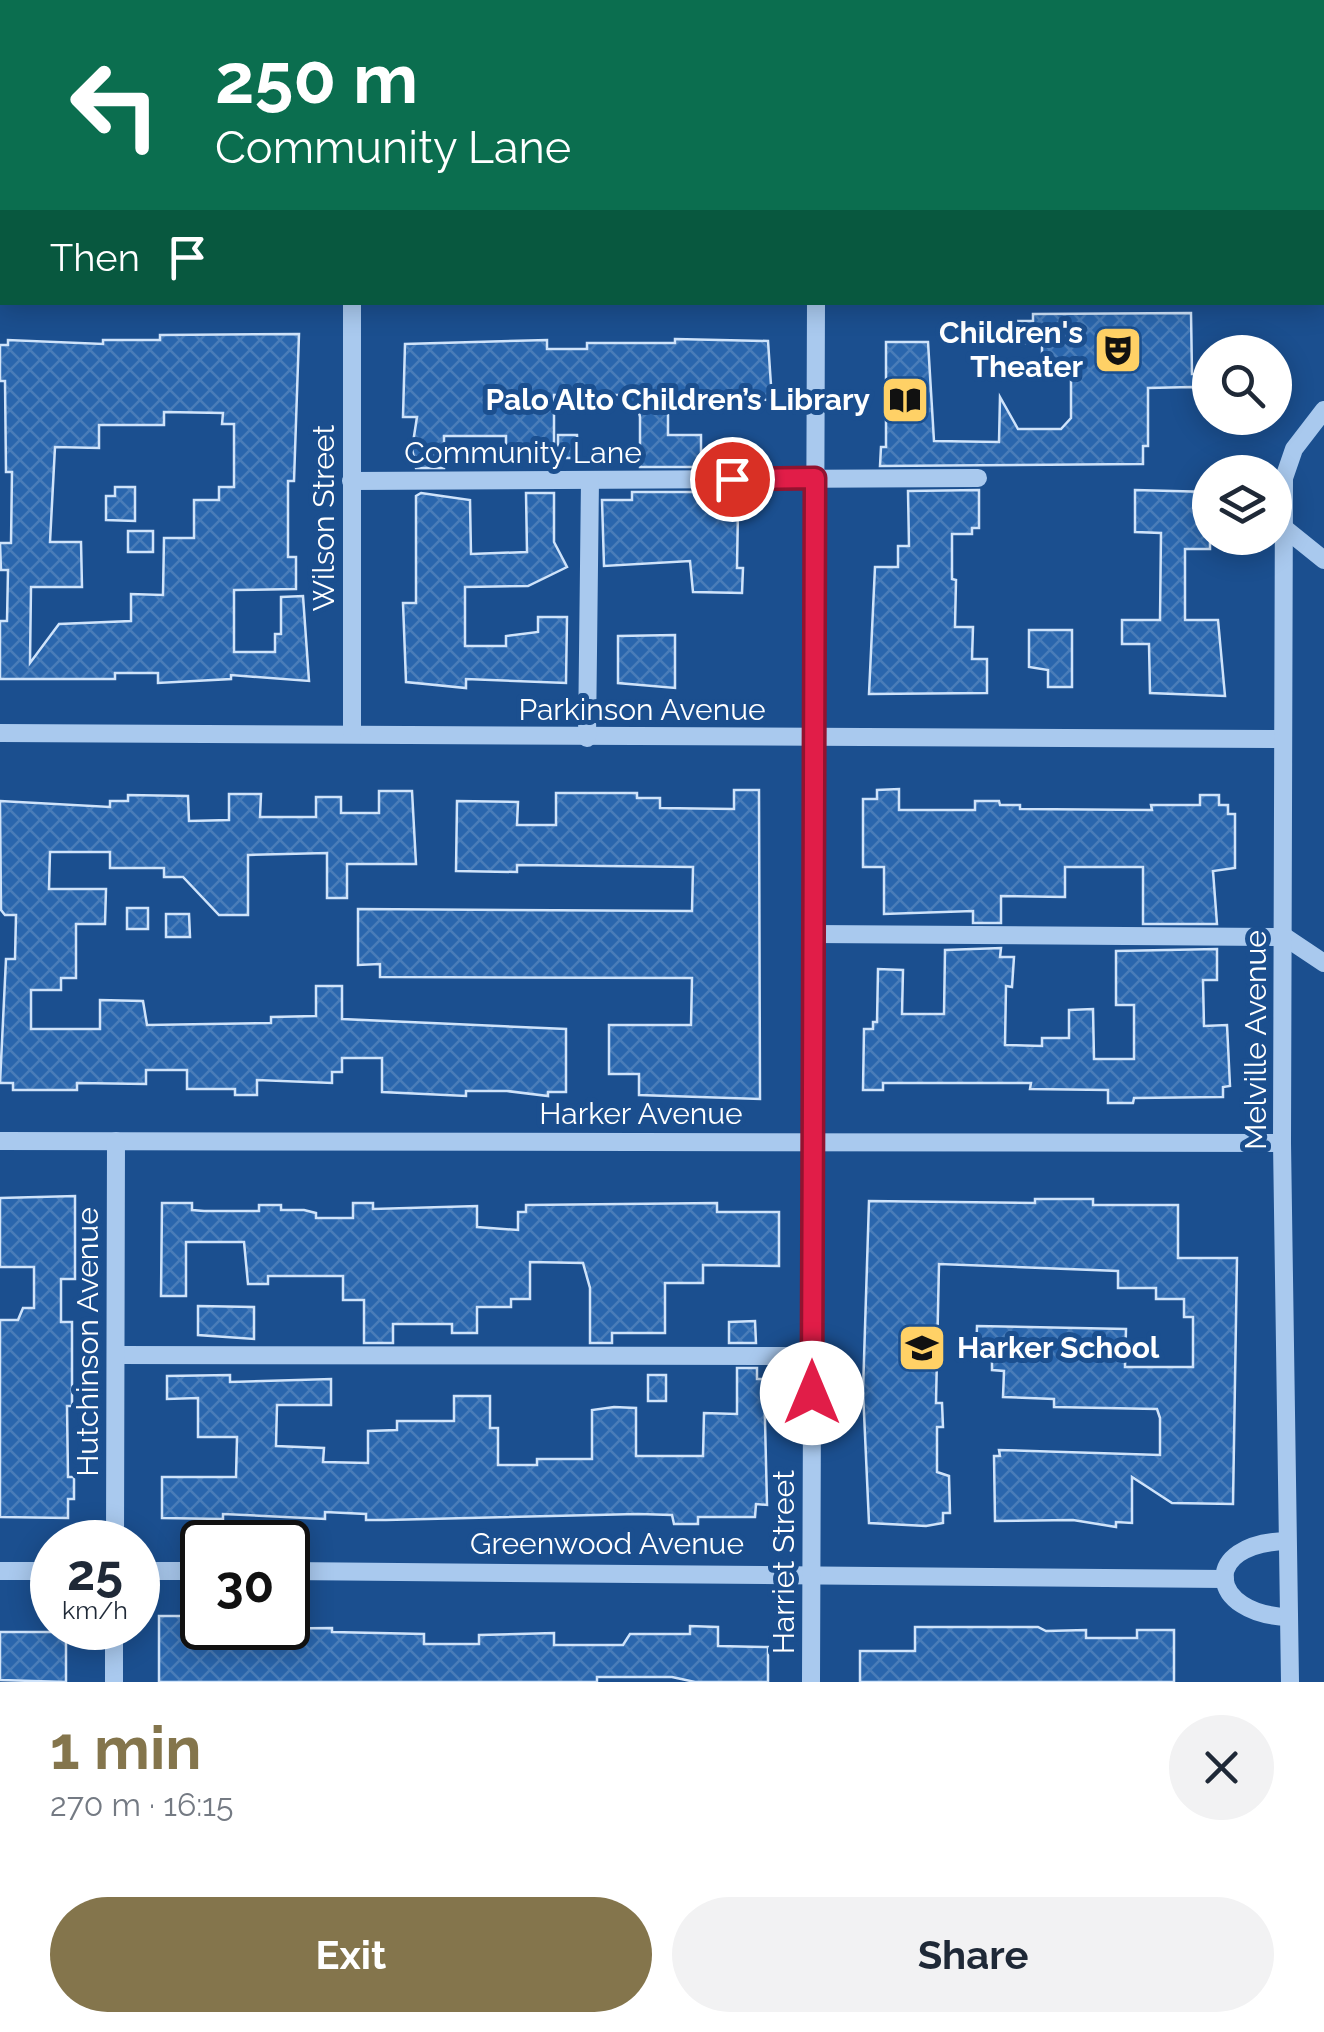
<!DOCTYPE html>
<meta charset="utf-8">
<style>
body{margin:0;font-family:Raleway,sans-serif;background:#f2f2f3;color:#1f2937;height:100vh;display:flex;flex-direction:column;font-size:38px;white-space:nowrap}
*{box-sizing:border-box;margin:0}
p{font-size:32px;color:#747a83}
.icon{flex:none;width:55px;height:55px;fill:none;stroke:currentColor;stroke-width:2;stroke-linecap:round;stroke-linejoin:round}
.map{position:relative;height:1682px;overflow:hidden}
.drawer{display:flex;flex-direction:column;background:#fff;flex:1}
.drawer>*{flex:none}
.hud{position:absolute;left:0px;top:0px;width:1325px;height:305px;box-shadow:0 5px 25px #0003;background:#0b6e4f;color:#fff;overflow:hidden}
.fabs{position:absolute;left:1192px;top:335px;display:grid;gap:20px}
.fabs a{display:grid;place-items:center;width:100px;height:100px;border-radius:50%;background:#fff;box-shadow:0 5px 25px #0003;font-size:50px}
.speed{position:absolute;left:30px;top:1520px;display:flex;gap:20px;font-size:50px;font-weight:700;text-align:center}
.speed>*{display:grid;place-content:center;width:130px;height:130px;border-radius:50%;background:#fff;box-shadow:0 5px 25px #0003;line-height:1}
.speed small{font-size:25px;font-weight:400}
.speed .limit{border:5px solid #111;border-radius:15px;background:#fff;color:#111}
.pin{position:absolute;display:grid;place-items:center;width:85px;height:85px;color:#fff;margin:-42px;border:5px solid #fff;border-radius:50%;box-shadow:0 2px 10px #0007}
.me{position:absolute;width:110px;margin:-55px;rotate:0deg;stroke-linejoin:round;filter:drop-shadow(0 0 8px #0008)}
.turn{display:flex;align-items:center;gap:35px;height:210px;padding:0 50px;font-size:45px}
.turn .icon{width:130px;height:130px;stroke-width:2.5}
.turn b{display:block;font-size:70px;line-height:85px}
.then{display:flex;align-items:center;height:95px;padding:0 50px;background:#0003;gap:20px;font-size:38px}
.round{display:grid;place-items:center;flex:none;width:105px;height:105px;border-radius:52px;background:#f2f2f3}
.summary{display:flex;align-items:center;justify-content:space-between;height:170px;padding:0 50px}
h1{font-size:60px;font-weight:700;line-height:75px;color:#84754c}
.cta{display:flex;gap:20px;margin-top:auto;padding:20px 50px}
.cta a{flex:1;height:115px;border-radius:60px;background:#84754c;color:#fff;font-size:40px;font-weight:700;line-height:115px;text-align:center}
.cta a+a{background:#f2f2f3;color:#1f2937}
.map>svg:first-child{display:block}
.green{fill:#2461a8}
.building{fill:url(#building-cross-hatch);stroke:#cfe3fa;stroke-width:2.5;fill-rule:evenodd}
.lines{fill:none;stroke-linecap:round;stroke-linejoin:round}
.minor{stroke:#a9c9ee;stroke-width:18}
.major{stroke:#f0f6ff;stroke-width:25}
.route-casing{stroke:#92132f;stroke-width:25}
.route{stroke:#e11d48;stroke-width:18}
.labels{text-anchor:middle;stroke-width:10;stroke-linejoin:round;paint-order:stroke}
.poi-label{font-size:30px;font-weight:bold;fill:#fff;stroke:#1b4f8f;text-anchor:end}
.street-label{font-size:30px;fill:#fff;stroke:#1b4f8f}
</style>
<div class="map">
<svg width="1324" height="1682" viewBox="0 0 1324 1682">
<defs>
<pattern id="building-cross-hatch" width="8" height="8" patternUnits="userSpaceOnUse" patternTransform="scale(2.5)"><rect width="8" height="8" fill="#2a66ad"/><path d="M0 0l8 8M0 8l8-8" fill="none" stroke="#4a7db9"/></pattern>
</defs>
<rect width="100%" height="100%" fill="#1b4f8f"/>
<path class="green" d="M 0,0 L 579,0 L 581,2 L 2,2 L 0,247 Z"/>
<g class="building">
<path d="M 1191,313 L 1192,374 L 1210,374 L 1210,404 L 1192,387 L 1148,388 L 1148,446 L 1143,446 L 1143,464 L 880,466 L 881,447 L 886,447 L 886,342 L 928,342 L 934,441 L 999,442 L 1000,397 L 1018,429 L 1061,429 L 1071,418 L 1071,368 L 1042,368 L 1042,343 L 1008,343 L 1008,321 L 1033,321 L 1033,314 Z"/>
<path d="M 299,334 L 294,481 L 288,481 L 288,557 L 296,557 L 296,589 L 234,590 L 234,652 L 275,652 L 275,634 L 281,634 L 281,597 L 303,596 L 309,681 L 231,675 L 231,679 L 158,683 L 158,673 L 115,673 L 115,679 L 0,679 L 0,621 L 7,621 L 8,570 L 1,570 L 0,543 L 11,543 L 12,472 L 6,472 L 5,381 L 0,381 L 0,345 L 8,345 L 8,340 L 103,344 L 103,340 L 160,340 L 160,335 ZM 164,412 L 223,413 L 222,424 L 234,424 L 234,487 L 219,487 L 219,500 L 194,500 L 194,538 L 164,538 L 163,595 L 131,594 L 131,621 L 59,624 L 30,663 L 31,587 L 82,587 L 81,542 L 50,542 L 55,447 L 99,448 L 99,425 L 164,425 Z"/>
<path d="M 675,339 L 768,341 L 772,400 L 668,398 L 668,435 L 701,435 L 701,467 L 640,467 L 640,417 L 638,408 L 625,408 L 625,395 L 554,395 L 554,452 L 506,446 L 506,436 L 444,436 L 444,468 L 416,468 L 412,449 L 417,417 L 403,417 L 405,344 L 547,340 L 547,349 L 587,349 L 587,343 L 675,343 Z"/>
<path d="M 558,435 L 577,435 L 578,458 L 558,458 Z"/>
<path d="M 115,487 L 135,487 L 135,521 L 106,520 L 106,496 L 115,496 Z"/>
<path d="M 979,490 L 979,528 L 972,528 L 972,534 L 952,534 L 952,579 L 956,580 L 955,627 L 973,627 L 972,659 L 987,659 L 987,693 L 869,694 L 875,567 L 898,567 L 898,546 L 909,546 L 908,491 Z"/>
<path d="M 1135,490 L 1210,492 L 1210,549 L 1185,549 L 1185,620 L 1218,620 L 1225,696 L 1150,693 L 1149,644 L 1122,644 L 1122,620 L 1160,620 L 1161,533 L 1135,532 Z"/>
<path d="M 632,492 L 732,492 L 732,509 L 738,509 L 737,568 L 743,568 L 742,593 L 693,592 L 690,561 L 604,566 L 602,500 L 632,500 Z"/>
<path d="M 421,493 L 470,500 L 471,554 L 527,552 L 526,493 L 554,493 L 554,542 L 567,567 L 528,586 L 465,587 L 465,646 L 506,646 L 506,636 L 538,632 L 538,617 L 567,617 L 566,683 L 466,679 L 466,688 L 406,682 L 403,603 L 416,603 L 416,496 Z"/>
<rect x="128" y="531" width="25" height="21"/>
<path d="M 1029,630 L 1072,630 L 1072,687 L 1048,687 L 1048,670 L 1029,667 Z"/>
<path d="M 675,635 L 675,688 L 618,683 L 618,636 Z"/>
<path d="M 899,789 L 899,810 L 975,810 L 975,801 L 999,801 L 1000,805 L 1020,805 L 1020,809 L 1152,810 L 1151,805 L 1200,805 L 1200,795 L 1219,795 L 1219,805 L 1228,805 L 1228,814 L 1235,814 L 1235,868 L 1213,871 L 1217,924 L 1143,924 L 1143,867 L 1065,867 L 1065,897 L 1001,896 L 1001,923 L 973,923 L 973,911 L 884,914 L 884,867 L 863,867 L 863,799 L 877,799 L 877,790 Z"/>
<path d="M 734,790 L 759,790 L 760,1099 L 639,1095 L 639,1074 L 609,1074 L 609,1025 L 691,1025 L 692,978 L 380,977 L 380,964 L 358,965 L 358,909 L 692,911 L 693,867 L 517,865 L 517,872 L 456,871 L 457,801 L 518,802 L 517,825 L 556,825 L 556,793 L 637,793 L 637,798 L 660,798 L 660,808 L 734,809 Z"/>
<path d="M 379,791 L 412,791 L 416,864 L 347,864 L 347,898 L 327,898 L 327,853 L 248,855 L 248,915 L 219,915 L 183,877 L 164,877 L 164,868 L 110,868 L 110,852 L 50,852 L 49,889 L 106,889 L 105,924 L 76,924 L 76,978 L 61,978 L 61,990 L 31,990 L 31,1029 L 100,1029 L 100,1000 L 143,1001 L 147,1025 L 271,1023 L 271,1017 L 316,1016 L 316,986 L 342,986 L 342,1019 L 566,1029 L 566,1092 L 548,1092 L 548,1096 L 507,1091 L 466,1091 L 466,1096 L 382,1092 L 382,1058 L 342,1058 L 342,1072 L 332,1072 L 332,1083 L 257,1080 L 257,1095 L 235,1095 L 235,1089 L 187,1089 L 187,1070 L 146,1070 L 146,1084 L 77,1083 L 77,1090 L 13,1090 L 13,1083 L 0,1083 L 6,959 L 15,959 L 16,915 L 5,915 L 1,910 L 0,801 L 110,807 L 110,801 L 128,801 L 128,795 L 188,796 L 189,821 L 229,820 L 229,794 L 261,794 L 260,817 L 316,817 L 316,797 L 341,797 L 341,813 L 379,813 Z"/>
<rect x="127" y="908" width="21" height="21"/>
<path d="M 166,914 L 189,914 L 190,937 L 166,937 Z"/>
<path d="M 1001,948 L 1000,957 L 1014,957 L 1012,987 L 1006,986 L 1005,1045 L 1042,1046 L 1042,1038 L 1069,1038 L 1069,1010 L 1093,1009 L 1094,1059 L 1134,1059 L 1134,1005 L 1116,1005 L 1116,951 L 1217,949 L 1217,980 L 1203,980 L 1204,1026 L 1227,1025 L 1230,1086 L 1223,1087 L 1223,1097 L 1134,1098 L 1133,1103 L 1108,1103 L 1108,1090 L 1030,1089 L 1031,1083 L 883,1083 L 883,1090 L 863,1090 L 864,1029 L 873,1029 L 873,1022 L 877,1022 L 878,969 L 903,970 L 902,1014 L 944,1014 L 945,950 Z"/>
<path d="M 75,1196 L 75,1279 L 61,1279 L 61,1322 L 72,1322 L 72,1406 L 67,1406 L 68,1477 L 74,1477 L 74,1499 L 68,1499 L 68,1518 L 0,1517 L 0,1320 L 18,1320 L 23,1308 L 34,1308 L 34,1267 L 0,1267 L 0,1198 Z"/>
<path d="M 1035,1199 L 1093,1199 L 1093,1205 L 1178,1205 L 1178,1258 L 1237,1258 L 1233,1504 L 1172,1503 L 1132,1477 L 1132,1523 L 1116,1522 L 1116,1527 L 1073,1520 L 995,1521 L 994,1456 L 1000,1456 L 999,1450 L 1160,1455 L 1160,1418 L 1157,1409 L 1054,1407 L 1054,1399 L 1003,1397 L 1004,1371 L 992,1370 L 992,1359 L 976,1359 L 977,1326 L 1126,1329 L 1125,1367 L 1193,1367 L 1193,1317 L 1184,1317 L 1184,1299 L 1156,1299 L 1156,1288 L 1118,1288 L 1118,1271 L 939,1264 L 936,1403 L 942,1403 L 943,1427 L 937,1427 L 937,1472 L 949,1476 L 950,1513 L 943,1513 L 943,1523 L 926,1526 L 869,1523 L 863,1391 L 869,1201 L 1035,1203 Z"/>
<path d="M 162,1203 L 192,1203 L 192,1210 L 204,1211 L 259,1211 L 259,1205 L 281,1205 L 281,1210 L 304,1210 L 316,1213 L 316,1218 L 353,1218 L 353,1203 L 373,1203 L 373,1209 L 477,1206 L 477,1227 L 518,1230 L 518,1212 L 526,1212 L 526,1205 L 717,1203 L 717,1212 L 779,1212 L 779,1266 L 703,1265 L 703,1283 L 665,1283 L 665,1333 L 612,1333 L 612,1343 L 590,1343 L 590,1288 L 583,1263 L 530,1262 L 530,1299 L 511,1299 L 511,1307 L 477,1307 L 477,1333 L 452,1333 L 452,1324 L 393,1324 L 393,1343 L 364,1343 L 364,1300 L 343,1300 L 343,1276 L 268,1276 L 268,1284 L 248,1284 L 244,1242 L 186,1242 L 186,1296 L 161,1296 Z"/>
<path d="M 198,1306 L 254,1307 L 254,1339 L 198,1335 Z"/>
<path d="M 755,1321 L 756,1343 L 729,1343 L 729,1322 Z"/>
<path d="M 737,1368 L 757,1368 L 757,1379 L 764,1379 L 767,1505 L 756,1504 L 755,1517 L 698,1517 L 698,1524 L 674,1524 L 672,1515 L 638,1514 L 386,1520 L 366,1520 L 366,1514 L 325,1512 L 325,1519 L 223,1514 L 223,1519 L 162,1518 L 162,1477 L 236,1477 L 237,1437 L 198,1437 L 198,1398 L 167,1399 L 167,1376 L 230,1375 L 230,1382 L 331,1379 L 331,1405 L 277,1405 L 276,1446 L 324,1448 L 323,1462 L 368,1463 L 368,1431 L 397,1430 L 397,1421 L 454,1421 L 454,1396 L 490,1396 L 490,1428 L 498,1428 L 498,1465 L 537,1465 L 537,1459 L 592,1459 L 592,1410 L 614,1407 L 636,1408 L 636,1456 L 703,1456 L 704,1413 L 737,1414 Z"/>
<rect x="648" y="1375" width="18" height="26"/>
<path d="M 159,1616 L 186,1616 L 186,1626 L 220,1629 L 332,1628 L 332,1632 L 424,1634 L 424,1644 L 479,1644 L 479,1635 L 554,1633 L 554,1645 L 623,1645 L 630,1634 L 690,1634 L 690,1626 L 718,1627 L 718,1646 L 768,1647 L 768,1682 L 695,1682 L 672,1677 L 597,1677 L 597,1682 L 159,1682 Z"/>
<path d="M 915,1627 L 1038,1627 L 1046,1631 L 1086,1630 L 1086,1638 L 1137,1638 L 1137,1630 L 1174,1630 L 1174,1682 L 860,1682 L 860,1651 L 915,1651 Z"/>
<path d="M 0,1632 L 66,1632 L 66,1682 L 0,1680 Z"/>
</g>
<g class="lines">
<g class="minor">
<path d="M 0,278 L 2,278"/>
<path d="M 351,481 L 978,478"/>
<path d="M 1283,527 L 1324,560"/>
<path d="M 0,733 L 1283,739"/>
<path d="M 352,734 L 352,302"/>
<path d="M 587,738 L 590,480"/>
<path d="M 813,934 L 1285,937 L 1324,963"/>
<path d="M 0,1141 L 1282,1143"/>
<path d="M 116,1355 L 812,1356"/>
<path d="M 1287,1541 C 1199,1543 1208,1615 1289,1617"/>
<path d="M 115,1542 L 116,1141"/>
<path d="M 0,1571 L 52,1571"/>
<path d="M 138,1571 L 202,1571"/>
<path d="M 288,1571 L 1225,1579"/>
<path d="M 114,1682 L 114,1628"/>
<path d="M 811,1682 L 816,302"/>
<path d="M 1290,1682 L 1282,1143 L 1284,478 L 1294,449 L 1324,410"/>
</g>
<g class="major">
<path d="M 1108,0 L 1111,2"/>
<path d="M 1322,170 L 1324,171"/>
</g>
</g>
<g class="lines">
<g class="route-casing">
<path id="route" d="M 732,479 L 815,478 L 812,1393"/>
</g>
<use href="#route" class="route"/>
</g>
<defs>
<g id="theatre-square" transform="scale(2.5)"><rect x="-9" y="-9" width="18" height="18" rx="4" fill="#ffd166" stroke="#1b4f8f"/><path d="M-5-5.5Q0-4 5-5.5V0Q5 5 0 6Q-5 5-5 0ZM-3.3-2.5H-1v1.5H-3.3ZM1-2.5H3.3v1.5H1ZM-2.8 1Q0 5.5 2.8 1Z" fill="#111"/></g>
<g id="library-square" transform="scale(2.5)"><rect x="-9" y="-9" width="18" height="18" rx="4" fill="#ffd166" stroke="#1b4f8f"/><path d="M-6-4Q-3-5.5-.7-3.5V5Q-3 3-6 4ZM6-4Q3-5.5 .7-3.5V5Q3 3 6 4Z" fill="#111"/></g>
<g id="school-square" transform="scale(2.5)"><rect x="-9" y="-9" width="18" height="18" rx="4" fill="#ffd166" stroke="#1b4f8f"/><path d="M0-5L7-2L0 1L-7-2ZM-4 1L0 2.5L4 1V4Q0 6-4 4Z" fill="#111"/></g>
</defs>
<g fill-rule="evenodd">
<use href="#theatre-square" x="1118" y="350"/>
<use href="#library-square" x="905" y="400"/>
<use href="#school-square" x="922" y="1348"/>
</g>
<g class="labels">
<g class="poi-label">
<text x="1083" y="343">Children's<tspan x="1083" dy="34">Theater</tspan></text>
<text x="870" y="410">Palo Alto Children’s Library</text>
<text x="957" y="1358" text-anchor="start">Harker School</text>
</g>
<g class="street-label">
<text x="523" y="463">Community Lane</text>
<text transform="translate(324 518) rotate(-90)" y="10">Wilson Street</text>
<text x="642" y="720">Parkinson Avenue</text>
<text transform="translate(1256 1040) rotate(-90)" y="10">Melville Avenue</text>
<text x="641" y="1124">Harker Avenue</text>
<text transform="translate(88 1342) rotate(-90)" y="10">Hutchinson Avenue</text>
<text x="607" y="1554">Greenwood Avenue</text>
<text transform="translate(784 1562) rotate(-90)" y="10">Harriet Street</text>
</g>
</g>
</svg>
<div class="fabs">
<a><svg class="icon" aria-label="search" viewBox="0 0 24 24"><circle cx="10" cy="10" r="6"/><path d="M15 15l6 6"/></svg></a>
<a><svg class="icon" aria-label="layers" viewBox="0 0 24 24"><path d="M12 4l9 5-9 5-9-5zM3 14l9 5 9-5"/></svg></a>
</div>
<div class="speed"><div>25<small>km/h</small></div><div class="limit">30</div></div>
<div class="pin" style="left:732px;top:479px;background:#d93025"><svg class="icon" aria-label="arrive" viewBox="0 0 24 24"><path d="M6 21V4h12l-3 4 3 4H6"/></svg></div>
<svg class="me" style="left:812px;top:1393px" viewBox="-20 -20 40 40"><circle r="19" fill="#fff"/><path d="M0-13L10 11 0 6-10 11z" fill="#e11d48"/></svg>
<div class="hud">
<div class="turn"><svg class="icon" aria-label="left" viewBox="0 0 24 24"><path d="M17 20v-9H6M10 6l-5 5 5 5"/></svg><div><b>250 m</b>Community Lane</div></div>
<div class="then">Then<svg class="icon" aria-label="arrive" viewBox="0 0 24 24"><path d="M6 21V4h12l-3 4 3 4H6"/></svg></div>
</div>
</div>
<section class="drawer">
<div class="summary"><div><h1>1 min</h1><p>270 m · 16:15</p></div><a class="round"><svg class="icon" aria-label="close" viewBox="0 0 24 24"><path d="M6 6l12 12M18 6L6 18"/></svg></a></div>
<div class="cta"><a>Exit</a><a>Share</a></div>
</section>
